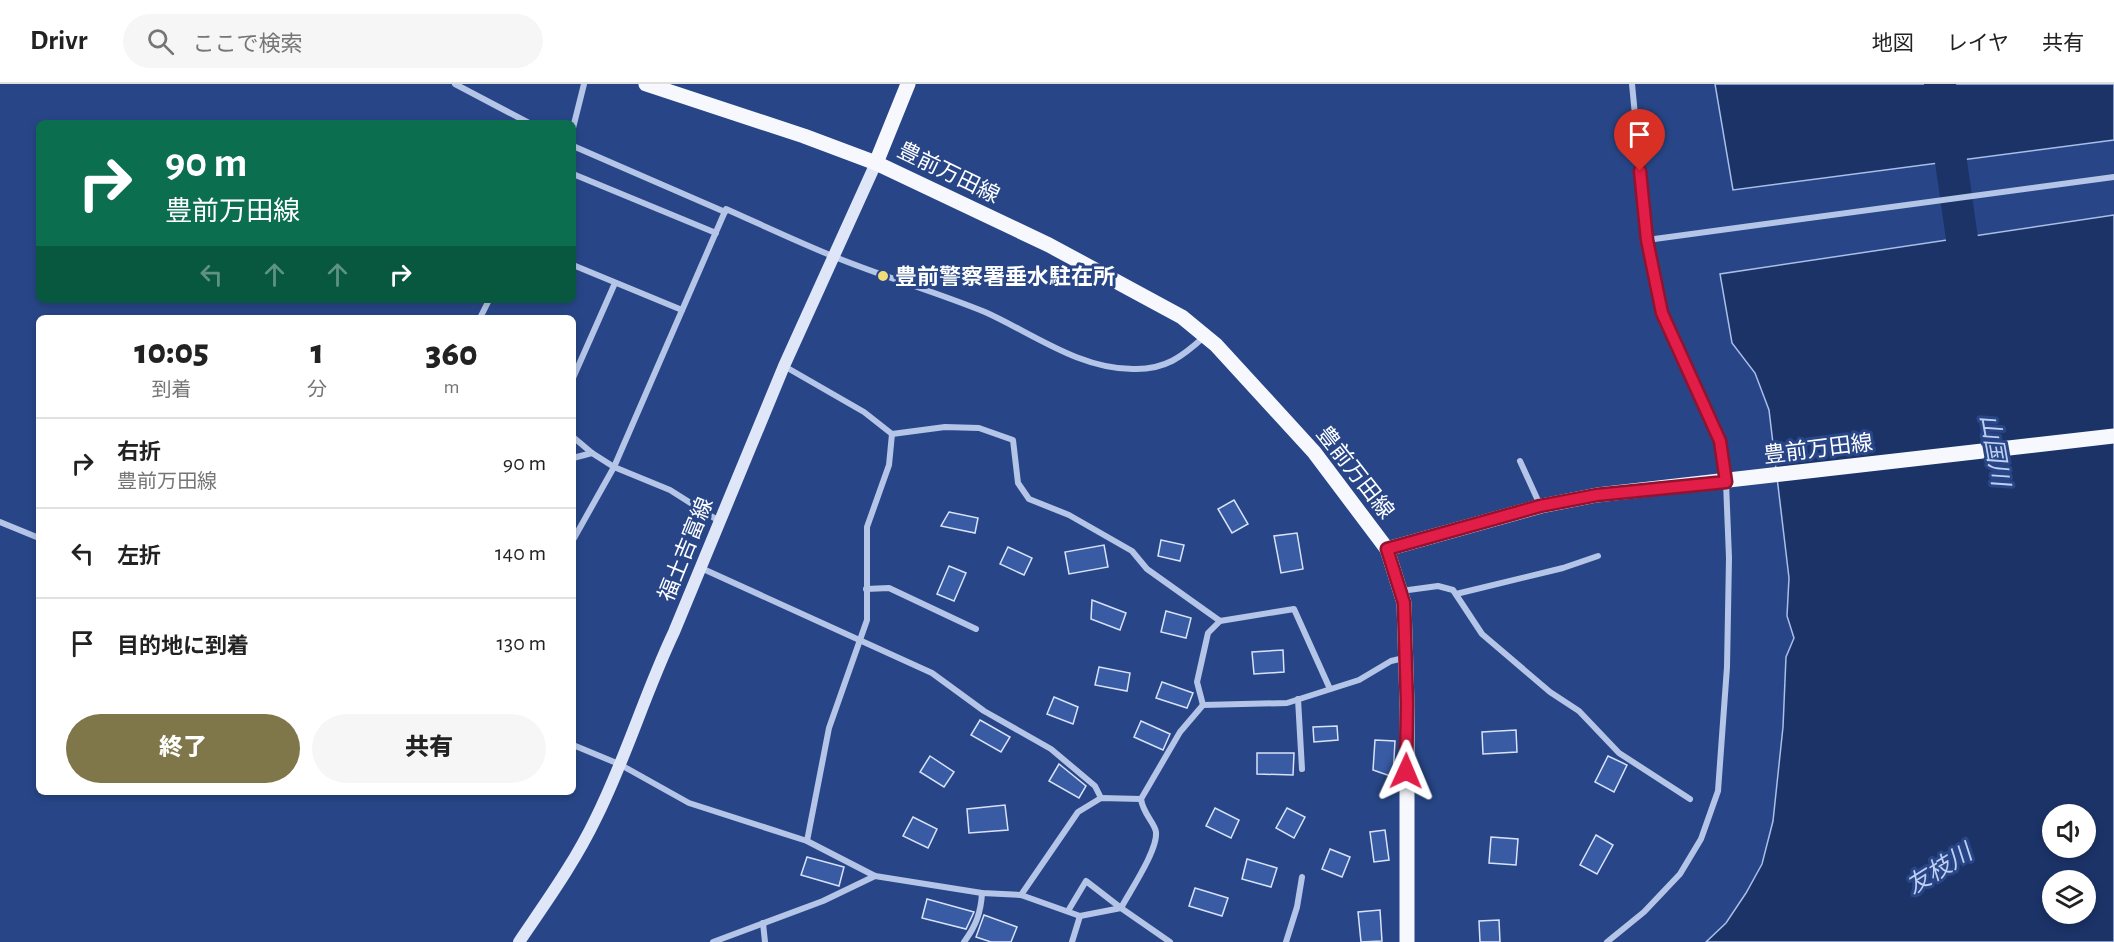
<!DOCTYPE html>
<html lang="ja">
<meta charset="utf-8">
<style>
body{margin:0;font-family:"Alegreya Sans","Noto Sans JP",sans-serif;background:#f6f6f6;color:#222;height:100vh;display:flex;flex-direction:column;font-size:22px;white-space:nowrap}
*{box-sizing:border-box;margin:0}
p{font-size:20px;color:#767676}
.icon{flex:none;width:33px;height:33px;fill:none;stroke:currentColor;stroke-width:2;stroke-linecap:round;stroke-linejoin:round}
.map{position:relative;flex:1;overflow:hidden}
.details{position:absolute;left:36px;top:231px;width:540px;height:480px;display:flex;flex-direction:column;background:#fff;border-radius:9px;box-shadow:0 3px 9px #0003}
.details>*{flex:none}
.top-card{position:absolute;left:36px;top:36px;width:540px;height:183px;border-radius:9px;box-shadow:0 3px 9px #0003;background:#0b6e4f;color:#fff;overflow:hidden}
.tools{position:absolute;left:2042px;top:720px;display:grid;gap:12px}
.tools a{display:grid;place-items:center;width:54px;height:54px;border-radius:50%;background:#fff;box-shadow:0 3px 9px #0003;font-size:30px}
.pin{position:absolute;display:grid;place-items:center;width:51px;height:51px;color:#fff;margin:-62px -26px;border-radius:50% 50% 50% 0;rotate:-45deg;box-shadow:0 0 6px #0007}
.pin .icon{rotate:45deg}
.me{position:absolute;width:66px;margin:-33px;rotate:1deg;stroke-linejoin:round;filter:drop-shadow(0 0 4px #0008)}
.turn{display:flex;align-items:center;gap:21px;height:126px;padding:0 30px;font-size:27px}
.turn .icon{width:78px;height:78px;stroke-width:2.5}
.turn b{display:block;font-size:42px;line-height:51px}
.lanes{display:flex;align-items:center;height:57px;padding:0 30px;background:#0003;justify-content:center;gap:30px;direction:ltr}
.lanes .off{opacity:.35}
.eta{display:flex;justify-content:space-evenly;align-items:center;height:102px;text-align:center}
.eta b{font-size:36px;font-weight:800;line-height:42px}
.cta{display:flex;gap:12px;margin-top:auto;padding:12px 30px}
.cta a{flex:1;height:69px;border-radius:36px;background:#7f764a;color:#fff;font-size:24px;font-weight:800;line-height:69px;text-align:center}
.cta a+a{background:#f6f6f6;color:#222}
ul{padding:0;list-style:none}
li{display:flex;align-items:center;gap:18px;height:90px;padding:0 30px;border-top:2px solid #e0e0e0}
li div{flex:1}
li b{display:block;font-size:22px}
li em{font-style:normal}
header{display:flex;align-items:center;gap:36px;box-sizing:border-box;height:84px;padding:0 30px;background:#fff;border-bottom:2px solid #e0e0e0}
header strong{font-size:28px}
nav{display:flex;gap:33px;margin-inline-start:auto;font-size:21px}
.search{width:420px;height:54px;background:#f6f6f6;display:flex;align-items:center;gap:15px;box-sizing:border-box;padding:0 21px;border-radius:33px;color:#767676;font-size:22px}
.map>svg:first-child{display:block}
.water{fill:#1c3368;stroke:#a9bee9;stroke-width:1.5;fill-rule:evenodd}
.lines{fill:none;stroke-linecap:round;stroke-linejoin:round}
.river{stroke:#1c3368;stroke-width:32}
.building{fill:#385ba4;stroke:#d8e2f7;stroke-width:1.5}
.street{stroke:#b4c5e8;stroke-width:6}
.secondary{stroke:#dee6f7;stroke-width:12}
.primary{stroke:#f6f8fe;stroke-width:15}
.route-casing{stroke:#92132f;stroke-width:15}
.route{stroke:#e11d48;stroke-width:10}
.poi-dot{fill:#f0dd7a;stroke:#284687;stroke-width:2}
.labels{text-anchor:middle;stroke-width:6;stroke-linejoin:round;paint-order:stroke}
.street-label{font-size:22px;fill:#fff;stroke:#284687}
.poi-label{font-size:22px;font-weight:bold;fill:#fff;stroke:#284687;text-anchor:start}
.water-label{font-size:24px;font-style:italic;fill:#c0d0f0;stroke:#284687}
</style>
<header>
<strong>Drivr</strong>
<div class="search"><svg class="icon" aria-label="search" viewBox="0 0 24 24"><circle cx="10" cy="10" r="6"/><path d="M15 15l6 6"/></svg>ここで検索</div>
<nav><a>地図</a><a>レイヤ</a><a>共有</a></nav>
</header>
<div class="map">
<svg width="2114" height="858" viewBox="0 0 2114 858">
<rect width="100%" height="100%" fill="#284687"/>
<g class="water">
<path d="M 1715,0 L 2114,0 L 2114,56 L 1733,106 Z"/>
<path d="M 2114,131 L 2114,858 L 1706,858 L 1726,839 L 1746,809 L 1762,780 L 1773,737 L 1783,643 L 1786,573 L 1794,554 L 1787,532 L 1789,494 L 1769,326 L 1755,289 L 1732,259 L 1720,190 ZM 2052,730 L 2085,730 L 2085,764 L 2052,764 ZM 2052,796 L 2085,796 L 2085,830 L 2052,830 Z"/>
</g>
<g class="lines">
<path class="river" d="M 1940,0 L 1968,197"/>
</g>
<g class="building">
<path d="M 1234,416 L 1248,440 L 1232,449 L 1218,425 Z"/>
<path d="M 949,428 L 978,434 L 975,449 L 941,442 Z"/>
<path d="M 1297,449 L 1303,485 L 1281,489 L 1274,452 Z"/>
<path d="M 1161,456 L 1184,461 L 1180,477 L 1158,472 Z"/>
<path d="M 1104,461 L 1108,483 L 1069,490 L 1065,468 Z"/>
<path d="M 1008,463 L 1032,474 L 1024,491 L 1000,480 Z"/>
<path d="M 949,482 L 966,489 L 954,517 L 937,510 Z"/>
<path d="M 1092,516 L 1126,529 L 1120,546 L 1091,535 Z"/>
<path d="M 1166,527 L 1191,534 L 1186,554 L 1161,548 Z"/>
<path d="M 1283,566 L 1284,588 L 1254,590 L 1252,568 Z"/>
<path d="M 1099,583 L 1130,589 L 1127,607 L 1095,601 Z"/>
<path d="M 1162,598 L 1193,609 L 1187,624 L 1156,614 Z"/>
<path d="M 1054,613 L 1078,623 L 1073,640 L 1047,630 Z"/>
<path d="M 980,636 L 1010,653 L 1001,668 L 971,651 Z"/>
<path d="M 1141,637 L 1170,650 L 1163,666 L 1134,653 Z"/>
<path d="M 1337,642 L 1338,656 L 1314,658 L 1313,643 Z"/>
<path d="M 1516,646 L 1517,668 L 1483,670 L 1482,648 Z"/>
<path d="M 1375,656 L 1395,657 L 1393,693 L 1373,686 Z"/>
<path d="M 1257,669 L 1294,669 L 1293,691 L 1257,690 Z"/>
<path d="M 930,672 L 954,688 L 944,703 L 920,688 Z"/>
<path d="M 1608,672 L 1627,681 L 1614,708 L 1595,698 Z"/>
<path d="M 1059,680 L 1086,702 L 1079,714 L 1049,697 Z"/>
<path d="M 1005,721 L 1008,746 L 969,749 L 967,725 Z"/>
<path d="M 1215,724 L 1239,736 L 1231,754 L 1206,742 Z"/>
<path d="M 1287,724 L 1305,733 L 1294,754 L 1276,744 Z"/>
<path d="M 913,733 L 937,745 L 928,764 L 903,752 Z"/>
<path d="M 1385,746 L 1389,776 L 1374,778 L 1370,748 Z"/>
<path d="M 1596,751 L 1613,761 L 1597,790 L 1580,781 Z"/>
<path d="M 1491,753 L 1518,755 L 1516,781 L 1489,779 Z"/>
<path d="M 1330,765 L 1350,773 L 1342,793 L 1322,785 Z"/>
<path d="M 807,773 L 844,783 L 839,802 L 801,791 Z"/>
<path d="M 1247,775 L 1277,784 L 1271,803 L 1242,795 Z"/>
<path d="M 1195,804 L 1228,814 L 1222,832 L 1189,822 Z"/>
<path d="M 927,815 L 974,828 L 966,845 L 922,834 Z"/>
<path d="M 1380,826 L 1382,857 L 1361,858 L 1358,828 Z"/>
<path d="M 984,831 L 1017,843 L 1011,858 L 991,858 L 976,853 Z"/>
<path d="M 1499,836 L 1500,858 L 1480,858 L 1479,837 Z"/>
</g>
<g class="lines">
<g class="street">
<path d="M 455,0 L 529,39"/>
<path d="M 573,44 L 584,0"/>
<path d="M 573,62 L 725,128"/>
<path d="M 573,90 L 716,149"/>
<path d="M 1647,156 L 2114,93"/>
<path d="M 573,181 L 682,226"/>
<path d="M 480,234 L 489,216"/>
<path d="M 784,282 L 864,328 L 892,350 L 945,343 L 979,344 L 1013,356 L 1018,399 L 1029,415 L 1069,431 L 1132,467 L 1147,485 L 1220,537 L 1294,525 L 1330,605"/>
<path d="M 573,294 L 615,199"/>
<path d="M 573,353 L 592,369 L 614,383 L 670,406 L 719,437"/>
<path d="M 573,374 L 592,369"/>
<path d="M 1520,377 L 1540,421"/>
<path d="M 0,438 L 39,454"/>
<path d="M 573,456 L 614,383 L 726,125 C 762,141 798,158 835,173 C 884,193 936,208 985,228 C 1032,249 1079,285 1133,285 C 1165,286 1182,273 1205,252"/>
<path d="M 701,484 L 932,589 L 984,627 L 1051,665 L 1095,702 L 1101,714"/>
<path d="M 866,505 L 889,504 L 976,545"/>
<path d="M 1401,507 L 1438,502 L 1453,506 L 1482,550 L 1550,608 L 1579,627 L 1619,669 L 1690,715"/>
<path d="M 1456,510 L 1563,484 L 1598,472"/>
<path d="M 1298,615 L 1302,685"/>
<path d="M 1203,621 L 1197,598 L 1208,549 L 1220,537"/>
<path d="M 573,661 L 619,680 L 689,719 L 807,757 L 875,792 L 982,809 L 1021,811 L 1080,832 L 1121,824 L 1170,858"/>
<path d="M 807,757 L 829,644 L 867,536 L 867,443 L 889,381 L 892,350"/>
<path d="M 1021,811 L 1078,728 L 1101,714 L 1141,715 L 1180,648 L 1203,621 L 1287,619 L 1359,596 L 1391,577 L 1404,574"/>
<path d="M 1068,827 L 1086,797 L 1121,824 C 1130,807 1158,766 1156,748 C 1155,739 1143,730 1141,715"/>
<path d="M 763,839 L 765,858"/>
<path d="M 713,858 L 823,817 L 875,792"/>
<path d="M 964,858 C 976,842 981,828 982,809"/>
<path d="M 1072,858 L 1080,832"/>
<path d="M 1286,858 L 1297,823 L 1302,793"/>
<path d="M 1607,858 L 1644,828 L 1680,790 L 1701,755 L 1718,707 L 1727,583 L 1729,474 L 1726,398 L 1720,357 L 1662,229 L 1647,156 L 1632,0"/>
</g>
<path class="secondary" d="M 519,858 C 546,818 575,778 596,734 C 626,674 645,609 674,548 L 784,282 L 876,79"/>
<g class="primary">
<path d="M 646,0 L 804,52 L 876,79 L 1049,161 L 1182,233 L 1216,261 L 1314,368 L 1387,465 L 1404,519 L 1407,619 L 1407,858"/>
<path d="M 876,79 L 908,0"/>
<path d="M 1387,465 L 1541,422 L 1597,411 L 2114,352"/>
</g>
</g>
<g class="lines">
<g class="route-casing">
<path id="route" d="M 1406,687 L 1407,620 L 1404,519 L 1387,465 L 1540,422 L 1597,411 L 1726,398 L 1720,357 L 1662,229 L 1647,156 L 1640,87"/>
</g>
<use href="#route" class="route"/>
</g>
<circle class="poi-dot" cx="883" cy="192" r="6"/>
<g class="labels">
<g class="street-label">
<text transform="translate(949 88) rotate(26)" y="8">豊前万田線</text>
<text transform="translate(1818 364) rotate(-7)" y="8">豊前万田線</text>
<text transform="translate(1356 388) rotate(52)" y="8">豊前万田線</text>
<text transform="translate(685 465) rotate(-68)" y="8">福土吉富線</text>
</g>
<g class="poi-label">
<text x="895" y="200">豊前警察署垂水駐在所</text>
</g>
<g class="water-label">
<text transform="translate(1995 366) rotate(80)" y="8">山国川</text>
<text transform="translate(1939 785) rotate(-32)" y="8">友枝川</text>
</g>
</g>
</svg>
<div class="tools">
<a><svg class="icon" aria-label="sound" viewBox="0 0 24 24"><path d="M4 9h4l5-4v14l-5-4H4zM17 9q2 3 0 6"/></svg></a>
<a><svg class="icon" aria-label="layers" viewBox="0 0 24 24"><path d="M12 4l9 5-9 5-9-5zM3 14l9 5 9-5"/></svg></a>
</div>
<div class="pin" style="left:1640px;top:87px;background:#d93025"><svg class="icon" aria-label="arrive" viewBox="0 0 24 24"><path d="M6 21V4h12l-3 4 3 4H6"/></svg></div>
<svg class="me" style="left:1406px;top:687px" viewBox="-20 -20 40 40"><path d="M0-17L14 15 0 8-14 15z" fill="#e11d48" stroke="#fff" stroke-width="4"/></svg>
<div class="top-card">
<div class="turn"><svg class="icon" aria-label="right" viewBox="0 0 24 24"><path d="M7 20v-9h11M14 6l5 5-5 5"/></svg><div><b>90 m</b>豊前万田線</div></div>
<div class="lanes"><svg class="icon off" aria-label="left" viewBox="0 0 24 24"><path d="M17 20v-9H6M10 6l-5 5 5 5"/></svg><svg class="icon off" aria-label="ahead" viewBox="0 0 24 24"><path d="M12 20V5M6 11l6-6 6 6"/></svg><svg class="icon off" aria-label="ahead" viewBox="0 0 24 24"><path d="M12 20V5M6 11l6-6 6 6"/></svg><svg class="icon" aria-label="right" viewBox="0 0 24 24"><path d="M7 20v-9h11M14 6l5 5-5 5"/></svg></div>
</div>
<section class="details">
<div class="eta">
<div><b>10:05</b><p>到着</p></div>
<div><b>1</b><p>分</p></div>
<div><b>360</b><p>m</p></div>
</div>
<ul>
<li><svg class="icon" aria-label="right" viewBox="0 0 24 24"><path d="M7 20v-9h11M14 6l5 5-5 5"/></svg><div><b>右折</b><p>豊前万田線</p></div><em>90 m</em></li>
<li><svg class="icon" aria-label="left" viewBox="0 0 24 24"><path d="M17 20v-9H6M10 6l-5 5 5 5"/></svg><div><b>左折</b></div><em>140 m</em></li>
<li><svg class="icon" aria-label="arrive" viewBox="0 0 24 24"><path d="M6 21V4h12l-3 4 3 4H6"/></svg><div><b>目的地に到着</b></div><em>130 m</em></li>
</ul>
<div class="cta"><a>終了</a><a>共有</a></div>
</section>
</div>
